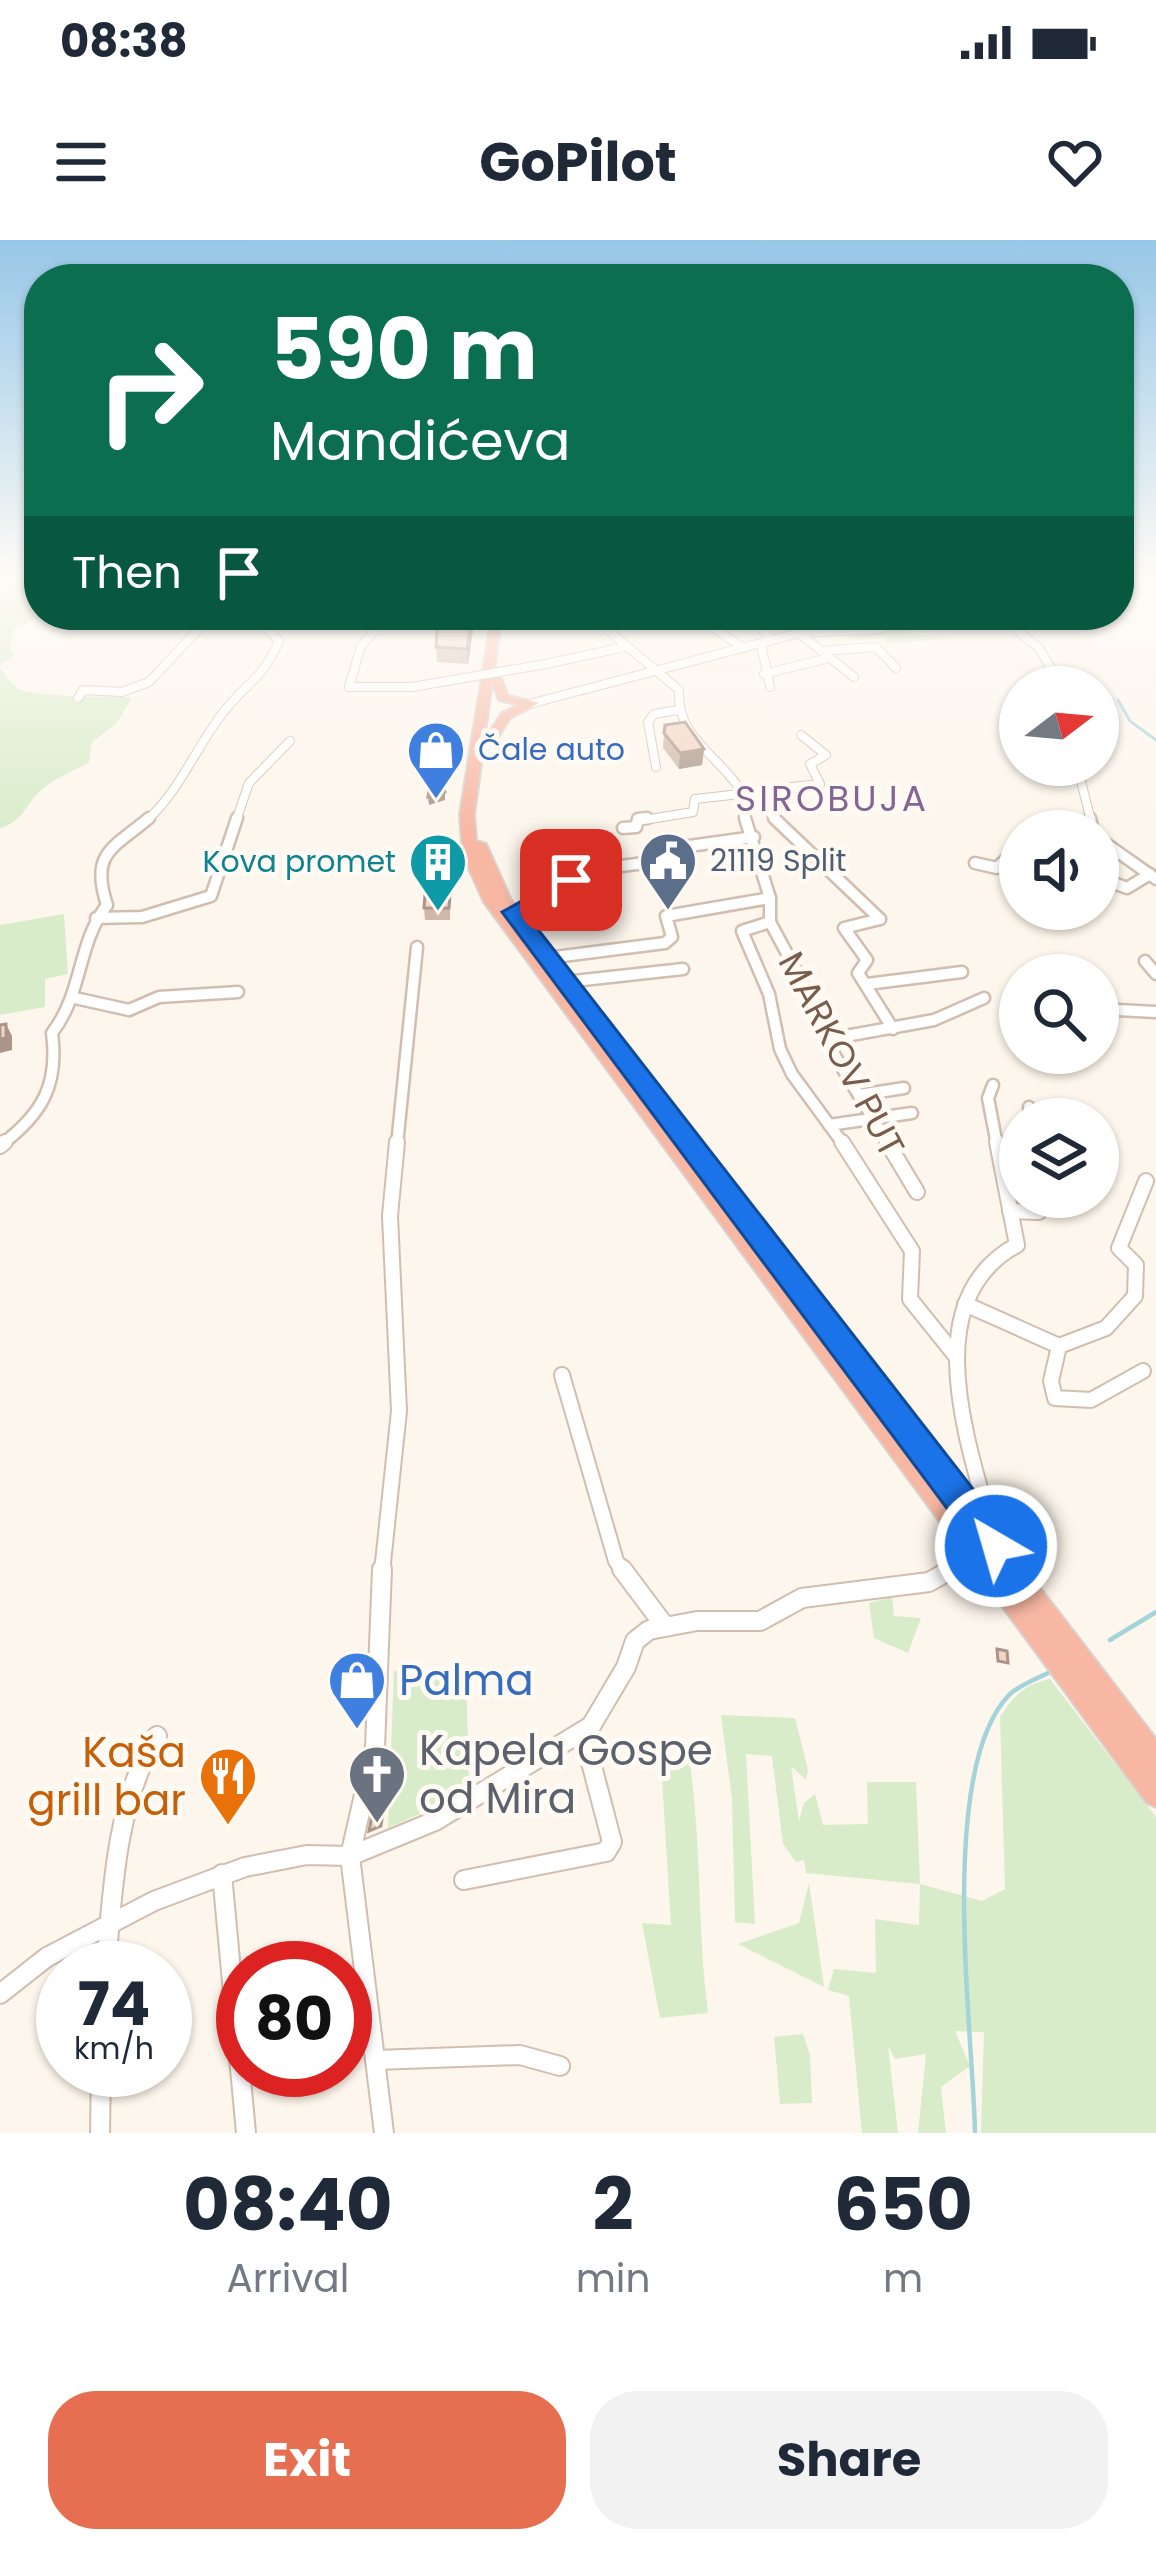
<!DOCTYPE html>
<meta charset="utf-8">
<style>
body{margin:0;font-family:Poppins,sans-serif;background:#f2f2f3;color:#1f2937;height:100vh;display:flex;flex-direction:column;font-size:45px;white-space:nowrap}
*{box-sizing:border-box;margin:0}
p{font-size:39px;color:#747a83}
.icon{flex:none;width:66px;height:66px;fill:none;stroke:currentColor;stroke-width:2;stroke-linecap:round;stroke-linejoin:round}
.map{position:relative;height:1893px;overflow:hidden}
.sheet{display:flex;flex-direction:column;background:#fff;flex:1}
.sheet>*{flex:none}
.top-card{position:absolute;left:24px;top:24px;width:1110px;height:366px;border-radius:48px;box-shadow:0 3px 9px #0004;background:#0b6e4f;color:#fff;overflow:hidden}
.needle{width:78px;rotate:74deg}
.tools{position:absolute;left:999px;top:426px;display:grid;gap:24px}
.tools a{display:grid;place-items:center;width:120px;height:120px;border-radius:50%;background:#fff;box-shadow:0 3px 9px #0004;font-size:60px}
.speed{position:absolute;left:36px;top:1701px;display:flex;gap:24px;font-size:60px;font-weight:700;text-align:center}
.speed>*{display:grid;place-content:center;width:156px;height:156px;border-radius:50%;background:#fff;box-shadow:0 3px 9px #0004;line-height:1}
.speed small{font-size:30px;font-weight:400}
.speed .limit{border:18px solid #d22;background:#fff;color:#111}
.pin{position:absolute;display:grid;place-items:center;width:102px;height:102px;color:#fff;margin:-51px;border-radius:24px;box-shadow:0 6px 18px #0006}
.me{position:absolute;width:132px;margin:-66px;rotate:322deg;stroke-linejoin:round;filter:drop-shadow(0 0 9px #0008)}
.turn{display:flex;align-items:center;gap:42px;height:252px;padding:0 48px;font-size:54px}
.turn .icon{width:156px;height:156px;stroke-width:2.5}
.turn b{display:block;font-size:84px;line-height:102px}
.then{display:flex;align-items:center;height:114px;padding:0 48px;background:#0003;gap:24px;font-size:45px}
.eta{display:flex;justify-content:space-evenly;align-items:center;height:204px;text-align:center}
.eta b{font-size:72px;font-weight:700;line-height:84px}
.button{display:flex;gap:24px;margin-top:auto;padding:24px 48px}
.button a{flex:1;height:138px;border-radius:48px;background:#e76f51;color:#fff;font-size:48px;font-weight:700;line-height:138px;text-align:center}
.button a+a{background:#f2f2f3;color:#1f2937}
.status{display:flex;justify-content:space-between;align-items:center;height:84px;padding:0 60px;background:#fff;direction:ltr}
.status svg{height:33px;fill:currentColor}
header{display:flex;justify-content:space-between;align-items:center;height:156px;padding:0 48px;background:#fff;font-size:54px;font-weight:700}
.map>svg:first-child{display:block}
.green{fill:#d8ecc9}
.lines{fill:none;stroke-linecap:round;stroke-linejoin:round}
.stream-far1{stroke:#a5d3da;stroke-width:3}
.stream{stroke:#a5d3da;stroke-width:4.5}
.minor-far3-casing{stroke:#d1beb0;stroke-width:10}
.minor-far2-casing{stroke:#d1beb0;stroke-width:15}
.minor-far1-casing{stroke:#d1beb0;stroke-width:18}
.minor-casing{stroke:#d1beb0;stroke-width:22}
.highway-casing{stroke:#dad1cd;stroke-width:4}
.minor-far3{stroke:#fff;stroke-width:8}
.minor-far2{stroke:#fff;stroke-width:10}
.minor-far1{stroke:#fff;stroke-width:14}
.minor{stroke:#fff;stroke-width:18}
.highway{fill:#f7b7a3;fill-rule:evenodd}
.minor-bridge-casing{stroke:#d1beb0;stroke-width:10;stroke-linecap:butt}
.minor-bridge{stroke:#fff;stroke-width:8}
.wall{fill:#d1b7a8}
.shaded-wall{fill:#aa9588}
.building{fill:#f3d5c3;stroke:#aa9588;stroke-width:3}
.route{fill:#1a73e8;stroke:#114b97;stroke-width:3}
.labels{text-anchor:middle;stroke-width:10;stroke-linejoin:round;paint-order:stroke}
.far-shop-label{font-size:30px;fill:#366cbe;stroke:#fffaf3;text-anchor:start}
.far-service-label{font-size:30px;fill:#4e5e75;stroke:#fffaf3;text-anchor:start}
.far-culture-label{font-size:30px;fill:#0d838f;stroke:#fffaf3;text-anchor:end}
.far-quarter-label{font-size:36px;letter-spacing:3px;fill:#846695;stroke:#fffaf3}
.street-label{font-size:36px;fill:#7a5c4d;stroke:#fffaf3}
.near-shop-label{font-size:42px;fill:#366cbe;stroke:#fffaf3;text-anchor:start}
.near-worship-label{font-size:42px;fill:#5b616d;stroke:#fffaf3;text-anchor:start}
.near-food-label{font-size:42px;fill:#c56008;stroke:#fffaf3;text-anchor:end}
</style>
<div class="status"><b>08:38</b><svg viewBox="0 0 49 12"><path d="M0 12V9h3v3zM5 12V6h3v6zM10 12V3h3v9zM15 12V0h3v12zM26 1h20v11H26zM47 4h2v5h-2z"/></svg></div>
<header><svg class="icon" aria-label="menu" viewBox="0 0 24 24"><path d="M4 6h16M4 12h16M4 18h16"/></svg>GoPilot<svg class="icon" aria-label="heart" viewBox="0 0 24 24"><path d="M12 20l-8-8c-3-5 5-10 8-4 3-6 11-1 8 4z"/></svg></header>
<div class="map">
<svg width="1156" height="1893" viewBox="0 0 1156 1893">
<rect width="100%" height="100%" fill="#fdf6ec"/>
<g class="green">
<path d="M 8,333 L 39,333 L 35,359 L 39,375 L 47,375 L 12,390 L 10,409 L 15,415 L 0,425 L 0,354 L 7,351 L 1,347 L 17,338 Z"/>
<path d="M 812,375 L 924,375 L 943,384 L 914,386 L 906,394 L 951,398 L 889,404 L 883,397 L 851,399 L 844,392 L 807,393 Z"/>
<path d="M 0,428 C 6,434 11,444 18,448 C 39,459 105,455 132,458 L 116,484 L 92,502 L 89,522 C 71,532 50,540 36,555 C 23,570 22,581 0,588 Z"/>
<path d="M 64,674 L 68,734 L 45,739 L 45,767 L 0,775 L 0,685 Z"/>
<path d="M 892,1357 L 894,1376 L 921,1378 L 908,1413 L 874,1398 L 869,1363 Z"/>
<path d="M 466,1426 L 469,1552 L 388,1588 L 394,1431 Z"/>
<path d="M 1050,1439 L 1156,1577 L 1156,1893 L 981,1893 L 984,1792 L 955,1791 L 970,1826 L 941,1847 L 946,1893 L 918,1893 L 926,1814 L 895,1819 L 888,1806 L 898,1893 L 862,1893 L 849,1756 L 828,1750 L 834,1729 L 876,1733 L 875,1679 L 919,1685 L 920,1644 L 806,1633 L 804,1620 L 796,1622 L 783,1604 L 772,1516 L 746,1514 L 755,1684 L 735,1682 L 732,1559 L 721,1475 L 795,1478 L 808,1530 L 806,1540 L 791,1526 L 799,1581 L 804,1563 L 815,1554 L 823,1585 L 868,1584 L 867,1542 L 916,1542 L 920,1644 L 982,1661 L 1005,1649 L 1000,1477 C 1013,1456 1025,1444 1050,1439 Z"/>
<path d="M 661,1523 L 690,1524 C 702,1607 697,1690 708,1773 L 660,1778 L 642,1683 L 671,1685 Z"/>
<path d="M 809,1643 L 824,1747 L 738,1704 L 799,1683 Z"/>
<path d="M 803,1794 L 810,1815 L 812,1863 L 780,1864 L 774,1797 Z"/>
</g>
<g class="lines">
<path class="stream-far1" d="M 1118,460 L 1130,481 L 1156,500"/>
<g class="stream">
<path d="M 1110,1400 L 1156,1372"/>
<path d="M 975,1893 C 973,1790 937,1533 1008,1456 C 1017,1446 1036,1439 1048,1433"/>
</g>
<g class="minor-far3-casing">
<g id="minor-far3">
<path d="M 388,375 L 361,406 L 349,447 L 412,447"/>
<path d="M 590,375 L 679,450 C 677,496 712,511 737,545 C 742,552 742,570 746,581"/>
<path d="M 695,375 L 742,407"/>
<path d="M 750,375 L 772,400"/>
<path d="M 997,375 L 1039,408 L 1062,447"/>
<path d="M 799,393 L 880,389"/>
<path d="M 799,393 L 854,437"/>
<path d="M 761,404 L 770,447"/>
<path d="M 821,411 L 876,407 L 896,428"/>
<path d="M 546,424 L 624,407"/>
<path d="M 764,434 L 829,418"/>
<path d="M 78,458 L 83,450 L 122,452 L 149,442 L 210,377"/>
<path d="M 533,463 L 799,393 L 804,375"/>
<path d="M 1077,525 L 1091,581"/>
<path d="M 656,527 L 648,482 L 654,474 L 678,470"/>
<path d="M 741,549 L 754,551 L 776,581"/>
<path d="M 754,551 L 820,544 L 810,524 L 826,515 L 801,495"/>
<path d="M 146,581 C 179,552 195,509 222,474 C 245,443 262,441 279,401 L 263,385 L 206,381"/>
<path d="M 236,581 L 249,543 L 290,501"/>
<path d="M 638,581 L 693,572 L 695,559 L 740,554"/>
</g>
</g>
<g class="minor-far2-casing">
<g id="minor-far2">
<path d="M 745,578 L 770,658 L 770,682 L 819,773 L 835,816 L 889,905"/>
<path d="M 774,578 L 880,679"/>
<path d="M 1090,578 L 1093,591"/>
<path d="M 623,588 L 636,587 L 638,579 L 647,578"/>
<path d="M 1098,598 L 1156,639"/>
<path d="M 975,623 L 997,628 L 1020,605"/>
<path d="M 621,626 L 668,620 L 682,607 L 754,597"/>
<path d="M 578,631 L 571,641 L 586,661"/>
<path d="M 1098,637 L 1127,648 L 1150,634"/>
<path d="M 513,672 L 571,641"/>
<path d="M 96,678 L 142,677 L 211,656 L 237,578"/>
<path d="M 880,679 L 844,688 L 867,720 L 858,733 L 893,789"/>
<path d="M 770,682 L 742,691 L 769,754 L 780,809 L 792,834 L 844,905"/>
<path d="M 547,718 L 665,703 L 672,697 L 666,676 L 770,658"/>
<path d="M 1145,721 L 1156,734"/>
<path d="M 565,742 L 683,729"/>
<path d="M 867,744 L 962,732"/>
<path d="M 75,758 L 129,770 L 159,757 L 238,752"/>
<path d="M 1098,769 L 1156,772"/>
<path d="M 829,799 L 934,780 L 984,758"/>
<path d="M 993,845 L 988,858 L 997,905"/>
<path d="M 859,855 L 904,848"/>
<path d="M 1029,867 L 1030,879"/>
<path d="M 829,885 L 912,873"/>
<path d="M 1,905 C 42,874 59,845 52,793 C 83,753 77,704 107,665 C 90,613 112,609 149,578"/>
<path d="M 397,905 L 417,707"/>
</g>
</g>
<g class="minor-far1-casing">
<g id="minor-far1">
<path d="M 842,902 L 912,1011 L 910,1059 L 955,1115"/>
<path d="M 887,902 L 917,952"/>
<path d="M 0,906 L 5,902"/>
<path d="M 1010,971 L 1039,972 L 1038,957"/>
<path d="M 965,1064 L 1059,1106 L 1106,1088 L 1135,1056 L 1136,1025 L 1119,1008 L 1146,941"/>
<path d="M 1059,1106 L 1051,1141 L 1055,1158 L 1091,1160 L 1143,1131"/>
<path d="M 562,1135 L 616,1321 L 624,1332"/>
<path d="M 994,1299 C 971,1210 913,1061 1017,1005 L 997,902"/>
<path d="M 382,1332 L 399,1171 L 390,976 L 397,902"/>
<path d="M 947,1332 L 957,1313 L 954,1291"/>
</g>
</g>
<g class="minor-casing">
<g id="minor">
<path d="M 382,1329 L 375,1507 L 350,1616 L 384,1893"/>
<path d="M 622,1329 L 664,1385"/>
<path d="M 222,1634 L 246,1893"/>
<path d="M 464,1640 L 606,1612 L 612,1602 L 583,1492"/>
<path d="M 106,1728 C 112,1654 116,1560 157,1496"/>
<path d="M 0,1754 L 47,1717 L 154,1661 L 245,1627 L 307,1615 L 350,1616 L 435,1581 L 591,1486 L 626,1427 L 635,1401 L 649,1390 L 697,1381 L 760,1381 L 802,1358 L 929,1342 L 952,1329"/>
<path d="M 375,1820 L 520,1815 L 560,1826"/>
<path d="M 100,1893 L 101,1830"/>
</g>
</g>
<g class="highway-casing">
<path id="highway" d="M 492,375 L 502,375 L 493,437 L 501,438 L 508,456 L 539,463 L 510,478 L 493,505 L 484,503 L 474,574 L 476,601 L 486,604 L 511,660 L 1156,1499 L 1156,1567 L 1147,1563 L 484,662 L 463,615 L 460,574 ZM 492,443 L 499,460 L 519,465 L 502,473 L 484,500 Z"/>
</g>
<use href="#minor-far3" class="minor-far3"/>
<use href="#minor-far2" class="minor-far2"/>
<use href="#minor-far1" class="minor-far1"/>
<use href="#minor" class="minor"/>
<use href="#highway" class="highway"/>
<g class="minor-bridge-casing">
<path id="minor-bridge" d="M 412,447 L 546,424"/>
</g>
<use href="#minor-bridge" class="minor-bridge"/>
</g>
<g class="wall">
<path d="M 472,375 L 473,390 L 468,424 L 437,422 L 436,407 Z"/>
<path d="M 664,493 L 704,509 L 702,525 L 679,529 L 663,508 Z"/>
<path d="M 450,654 L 450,680 L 425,680 L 424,668 Z"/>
</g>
<g class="shaded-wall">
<path d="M 472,375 L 473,390 L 468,424 L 467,409 Z"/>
<path d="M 704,509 L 702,525 L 679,529 L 680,513 Z"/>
<path d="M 445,552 L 445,560 L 429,565 L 428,557 Z"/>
<path d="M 6,784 L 12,796 L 12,810 L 0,813 L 0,799 Z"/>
</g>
<g class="building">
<path d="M 438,375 L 472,375 L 467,409 L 436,407 Z"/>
<path d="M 685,482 L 704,509 L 680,513 L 664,493 L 665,485 Z"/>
<path d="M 432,528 L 440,528 L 445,552 L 428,557 Z"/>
<path d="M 450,654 L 449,668 L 424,668 L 425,655 Z"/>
<path d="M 6,784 L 6,798 L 0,799 L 0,785 Z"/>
<path d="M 997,1409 L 1007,1411 L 1008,1423 L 998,1421 Z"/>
<path d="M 373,1571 L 383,1572 L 381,1586 L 369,1591 Z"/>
</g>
<linearGradient id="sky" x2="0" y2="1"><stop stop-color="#97c7e8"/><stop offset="0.56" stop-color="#fefbf6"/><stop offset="1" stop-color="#fefbf6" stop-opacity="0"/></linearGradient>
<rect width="1156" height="598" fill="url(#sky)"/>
<path class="route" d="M 571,634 L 579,636 L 579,645 L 526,674 L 1008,1294 L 1013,1306 L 1008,1318 L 996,1323 L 984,1318 L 502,672 Z"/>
<defs>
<g id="shop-pin" transform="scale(3)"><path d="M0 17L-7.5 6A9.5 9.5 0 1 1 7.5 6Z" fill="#3f7fe0" stroke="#fffaf3"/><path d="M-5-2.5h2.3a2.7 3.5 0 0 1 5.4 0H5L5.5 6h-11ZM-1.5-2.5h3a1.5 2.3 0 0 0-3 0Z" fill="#fff"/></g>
<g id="civic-pin" transform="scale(3)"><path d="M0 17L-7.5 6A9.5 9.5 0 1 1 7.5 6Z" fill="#5c6f8a" stroke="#fffaf3"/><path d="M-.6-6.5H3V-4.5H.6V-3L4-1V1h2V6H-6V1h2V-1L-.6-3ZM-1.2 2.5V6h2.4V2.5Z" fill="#fff"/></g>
<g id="building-pin" transform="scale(3)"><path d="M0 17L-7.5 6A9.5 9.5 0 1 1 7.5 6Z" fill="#0f9aa8" stroke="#fffaf3"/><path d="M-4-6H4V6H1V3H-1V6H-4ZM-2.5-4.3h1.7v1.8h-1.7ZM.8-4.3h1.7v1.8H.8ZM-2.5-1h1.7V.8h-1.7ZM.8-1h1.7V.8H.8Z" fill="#fff"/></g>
<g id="church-pin" transform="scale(3)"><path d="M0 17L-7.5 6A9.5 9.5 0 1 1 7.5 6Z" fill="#6b7280" stroke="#fffaf3"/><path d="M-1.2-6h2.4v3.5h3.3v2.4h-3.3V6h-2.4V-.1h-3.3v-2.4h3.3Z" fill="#fff"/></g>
<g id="restaurant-pin" transform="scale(3)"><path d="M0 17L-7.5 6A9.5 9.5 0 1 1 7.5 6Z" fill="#e8710a" stroke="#fffaf3"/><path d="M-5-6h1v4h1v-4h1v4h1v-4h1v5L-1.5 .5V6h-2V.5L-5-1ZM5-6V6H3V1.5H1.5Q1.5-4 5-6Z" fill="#fff"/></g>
</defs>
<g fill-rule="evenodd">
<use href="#shop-pin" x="436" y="510"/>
<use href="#civic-pin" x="668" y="621"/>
<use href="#building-pin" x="438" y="622"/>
<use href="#shop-pin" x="357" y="1440"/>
<use href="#church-pin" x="377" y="1534"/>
<use href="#restaurant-pin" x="228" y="1536"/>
</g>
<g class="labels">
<g class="far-shop-label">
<text x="478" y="520">Čale auto</text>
</g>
<g class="far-service-label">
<text x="710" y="631">21119 Split</text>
</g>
<g class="far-culture-label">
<text x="396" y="632">Kova promet</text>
</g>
<g class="far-quarter-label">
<text x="832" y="571">SIROBUJA</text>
</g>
<g class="street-label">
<text transform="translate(842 814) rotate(62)" y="13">MARKOV PUT</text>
</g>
<g class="near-shop-label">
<text x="399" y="1455">Palma</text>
</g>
<g class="near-worship-label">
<text x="419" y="1525">Kapela Gospe<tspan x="419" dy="48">od Mira</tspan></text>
</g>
<g class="near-food-label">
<text x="186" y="1527">Kaša<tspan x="186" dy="48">grill bar</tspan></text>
</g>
</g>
</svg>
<div class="tools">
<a><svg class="needle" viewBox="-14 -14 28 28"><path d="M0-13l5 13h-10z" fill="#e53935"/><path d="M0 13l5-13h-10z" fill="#747a83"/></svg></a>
<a><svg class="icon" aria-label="sound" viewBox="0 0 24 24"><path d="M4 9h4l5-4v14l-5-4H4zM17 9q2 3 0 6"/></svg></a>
<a><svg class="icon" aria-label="search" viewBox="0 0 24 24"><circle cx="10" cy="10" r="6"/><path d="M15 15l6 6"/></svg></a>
<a><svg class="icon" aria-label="layers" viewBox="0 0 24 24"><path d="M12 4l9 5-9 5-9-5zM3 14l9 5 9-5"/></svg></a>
</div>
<div class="speed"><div>74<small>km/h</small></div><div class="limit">80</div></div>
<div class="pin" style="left:571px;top:640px;background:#d93025"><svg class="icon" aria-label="arrive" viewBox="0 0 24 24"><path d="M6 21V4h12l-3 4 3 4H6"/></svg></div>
<svg class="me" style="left:996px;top:1306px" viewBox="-20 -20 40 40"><circle r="17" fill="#1a73e8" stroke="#fff" stroke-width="3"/><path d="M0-11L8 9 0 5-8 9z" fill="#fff"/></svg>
<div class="top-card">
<div class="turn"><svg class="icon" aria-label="right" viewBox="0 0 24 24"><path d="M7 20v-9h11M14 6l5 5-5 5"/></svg><div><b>590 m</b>Mandićeva</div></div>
<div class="then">Then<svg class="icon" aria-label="arrive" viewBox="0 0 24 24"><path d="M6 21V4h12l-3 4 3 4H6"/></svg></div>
</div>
</div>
<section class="sheet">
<div class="eta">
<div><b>08:40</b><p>Arrival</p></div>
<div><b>2</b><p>min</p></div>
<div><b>650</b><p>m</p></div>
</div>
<div class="button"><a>Exit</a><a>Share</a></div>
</section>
